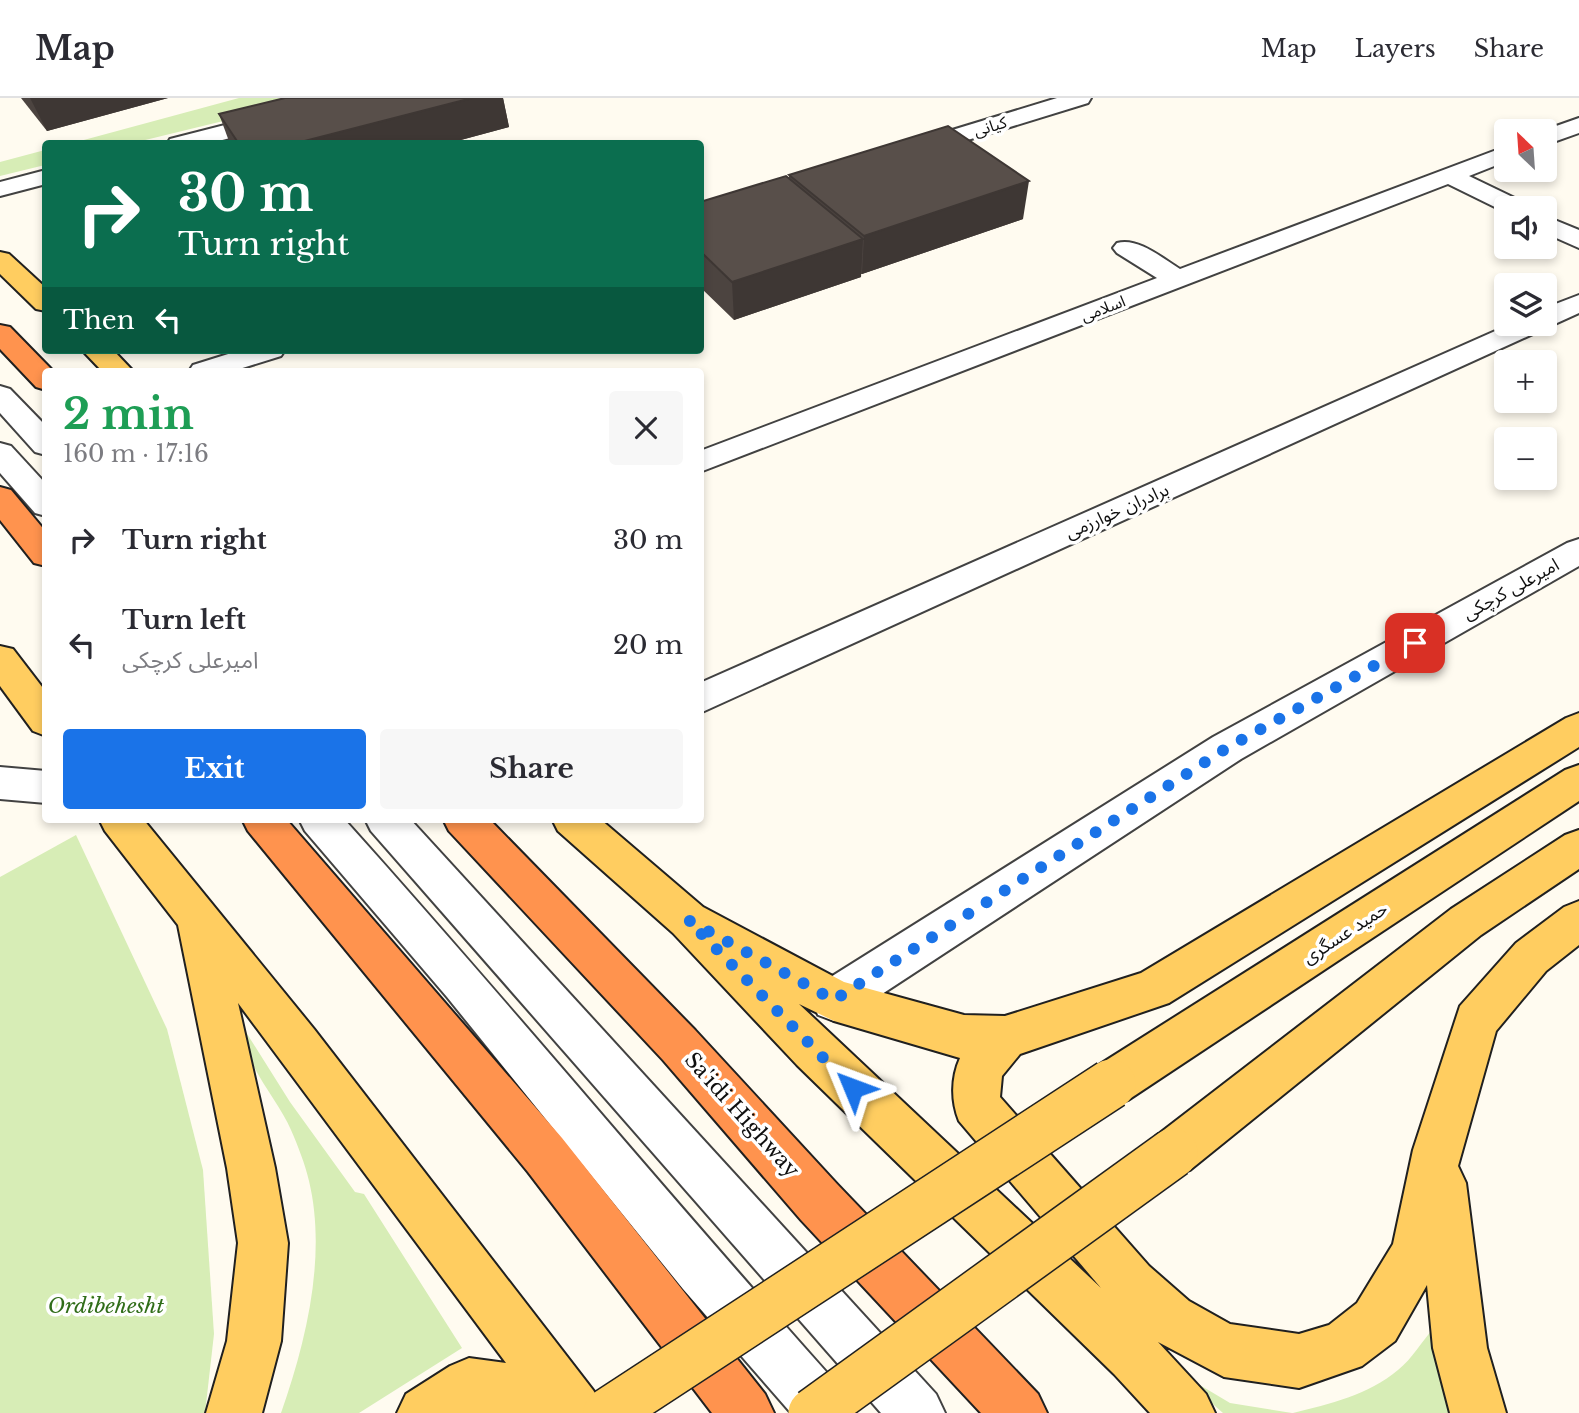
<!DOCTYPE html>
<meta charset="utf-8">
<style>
body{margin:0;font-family:"Libre Baskerville","Noto Sans Arabic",serif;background:#f7f7f7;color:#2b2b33;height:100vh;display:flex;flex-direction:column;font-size:26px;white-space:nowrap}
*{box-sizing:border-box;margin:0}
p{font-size:23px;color:#7c7c81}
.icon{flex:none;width:38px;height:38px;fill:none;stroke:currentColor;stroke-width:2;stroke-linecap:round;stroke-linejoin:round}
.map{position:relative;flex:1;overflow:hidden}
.panel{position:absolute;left:42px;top:270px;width:662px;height:455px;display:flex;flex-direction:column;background:#fff;border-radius:7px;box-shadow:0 4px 10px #0003}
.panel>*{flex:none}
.top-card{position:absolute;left:42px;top:42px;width:662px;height:214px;border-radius:7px;box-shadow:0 4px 10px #0003;background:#0b6e4f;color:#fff;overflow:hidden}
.needle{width:46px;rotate:335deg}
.buttons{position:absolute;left:1494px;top:21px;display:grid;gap:14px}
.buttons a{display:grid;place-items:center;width:63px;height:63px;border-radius:7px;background:#fff;box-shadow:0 4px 10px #0003;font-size:35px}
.pin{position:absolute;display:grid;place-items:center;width:60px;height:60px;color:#fff;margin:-30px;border-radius:14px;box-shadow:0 4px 10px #0006}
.me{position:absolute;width:77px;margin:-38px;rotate:314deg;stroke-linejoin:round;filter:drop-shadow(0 0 5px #0008)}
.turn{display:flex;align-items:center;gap:24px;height:147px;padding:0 21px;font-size:32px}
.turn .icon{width:91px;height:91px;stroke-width:2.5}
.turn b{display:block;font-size:49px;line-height:60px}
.then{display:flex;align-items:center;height:66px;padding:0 21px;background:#0003;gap:14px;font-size:26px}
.round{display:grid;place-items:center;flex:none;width:74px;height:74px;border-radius:7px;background:#f7f7f7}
.headline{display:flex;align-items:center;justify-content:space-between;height:119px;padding:0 21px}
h1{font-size:42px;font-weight:700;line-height:52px;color:#1e9e55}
.primary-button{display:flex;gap:14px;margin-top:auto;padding:14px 21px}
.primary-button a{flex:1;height:80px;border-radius:7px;background:#1a73e8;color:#fff;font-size:28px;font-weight:700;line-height:80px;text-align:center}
.primary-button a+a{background:#f7f7f7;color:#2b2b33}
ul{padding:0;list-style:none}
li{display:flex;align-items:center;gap:21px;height:105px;padding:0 21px}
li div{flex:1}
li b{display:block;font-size:26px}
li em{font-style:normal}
header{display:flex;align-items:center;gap:42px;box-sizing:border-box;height:98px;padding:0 35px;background:#fff;border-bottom:2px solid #e1e1e2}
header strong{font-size:33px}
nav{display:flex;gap:38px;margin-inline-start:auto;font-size:24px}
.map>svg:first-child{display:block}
.green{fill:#d7edb6}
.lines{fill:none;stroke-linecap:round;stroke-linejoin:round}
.minor-casing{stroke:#424242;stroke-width:4}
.major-casing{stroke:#202020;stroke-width:4}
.highway-casing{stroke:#202020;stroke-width:4}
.minor{fill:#fff;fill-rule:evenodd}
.major{fill:#ffcd60;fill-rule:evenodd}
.highway{fill:#ff934e;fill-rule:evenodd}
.major-bridge-casing{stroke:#202020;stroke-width:52;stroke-linecap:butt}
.major-bridge{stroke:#ffcd60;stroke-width:49}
.wall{fill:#4c4440}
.shaded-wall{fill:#3e3734}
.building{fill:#584f4a;stroke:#3e3734;stroke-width:2}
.route{stroke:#1a73e8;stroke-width:12;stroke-dasharray:0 21.6}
.labels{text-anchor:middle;stroke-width:7;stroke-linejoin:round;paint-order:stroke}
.far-street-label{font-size:16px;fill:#0f0f0f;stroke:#fff}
.street-label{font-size:18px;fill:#0f0f0f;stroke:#fff}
.near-street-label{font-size:21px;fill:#0f0f0f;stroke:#fff}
.near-park-label{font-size:21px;font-style:italic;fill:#306d19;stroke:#fff}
</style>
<header>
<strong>Map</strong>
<nav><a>Map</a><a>Layers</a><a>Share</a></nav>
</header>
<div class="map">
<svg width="1579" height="1315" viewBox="0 0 1579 1315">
<rect width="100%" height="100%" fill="#fffbf0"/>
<g class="green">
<path d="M 239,0 L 318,0 L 133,45 L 69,46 Z"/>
<path d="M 45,52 L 45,67 L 0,78 L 0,64 Z"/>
<path d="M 76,737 L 167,931 L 203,1072 L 214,1236 L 205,1315 L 0,1315 L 0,779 Z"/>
<path d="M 244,931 L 290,1004 L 355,1094 L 364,1096 L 462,1250 L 359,1315 L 281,1315 C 306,1244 327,1158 309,1083 C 305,1066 298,1048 291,1032 C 281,1008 253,975 247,952 C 245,946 245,938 244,931 Z"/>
<path d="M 1434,1230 L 1450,1315 L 1293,1315 C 1330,1306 1368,1297 1398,1272 C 1412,1261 1422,1243 1434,1230 Z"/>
<path d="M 1173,1271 L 1230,1305 L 1292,1315 L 1223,1315 Z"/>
</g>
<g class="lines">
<g class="minor-casing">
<g id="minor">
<path d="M 331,0 L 368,0 L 365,5 L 207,46 L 167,46 L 170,41 Z"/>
<path d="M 1057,0 L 1091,0 L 1088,5 L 919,57 L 903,57 L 899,52 L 903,47 Z"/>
<path d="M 1579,20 L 1579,35 L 1545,47 L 1545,33 L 1542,33 Z"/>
<path d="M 1507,48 L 1507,63 L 1469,78 L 1525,105 L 1528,110 L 1507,110 L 1507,115 L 1448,86 L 700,374 L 700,353 L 1157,180 L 1117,155 L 1113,150 L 1117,145 C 1138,139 1162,160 1180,171 Z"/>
<path d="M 46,72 L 46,86 L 0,98 L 0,84 Z"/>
<path d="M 1545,118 L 1579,132 L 1579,150 L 1545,135 Z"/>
<path d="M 1579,197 L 1579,215 L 700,615 L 700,585 L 1511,226 L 1545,226 L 1545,210 Z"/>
<path d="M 241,252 L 285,252 L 281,258 L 233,273 L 189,273 L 193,267 Z"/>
<path d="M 0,288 L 10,291 L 46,328 L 46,357 L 35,354 L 0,315 Z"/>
<path d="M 0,345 L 11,348 L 46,386 L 46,418 L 35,415 L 0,375 Z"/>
<path d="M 1579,441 L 1579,468 L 1241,661 L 850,917 L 834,923 L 818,917 L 812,902 L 818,887 L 1213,639 L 1567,445 Z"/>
<path d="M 0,669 L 46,673 L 46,705 L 0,701 Z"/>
<path d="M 299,721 L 344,721 C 514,910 676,1107 846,1296 L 855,1315 L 791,1315 L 683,1191 L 447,899 L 305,733 Z"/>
<path d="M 365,721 L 410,721 L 936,1296 L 945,1315 L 881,1315 L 371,733 Z"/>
</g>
</g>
<g class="major-casing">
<g id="major">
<path d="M 0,154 L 9,156 L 46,190 L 46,213 L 36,211 L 0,176 Z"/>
<path d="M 82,252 L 113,252 L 133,273 L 102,273 Z"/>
<path d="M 0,548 L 13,551 L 46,594 L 46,638 L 33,633 L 0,588 Z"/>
<path d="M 1579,615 L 1579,649 L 1169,905 L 1020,956 L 1002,978 L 1000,999 L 1149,1168 L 1189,1203 L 1230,1226 L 1299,1236 L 1329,1227 L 1357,1205 L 1393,1146 L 1413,1052 L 1460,908 L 1516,845 L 1564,809 L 1579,803 L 1579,847 L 1546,873 L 1496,933 L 1458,1068 L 1466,1085 L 1487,1250 L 1506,1315 L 1450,1315 L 1433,1250 L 1427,1187 L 1395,1243 L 1362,1268 L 1299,1290 L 1224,1279 L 1158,1244 L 1206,1296 L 1215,1315 L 1150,1315 L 1114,1276 L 797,967 L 673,835 L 558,733 L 552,721 L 600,721 L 703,809 L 844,884 L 964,917 L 1005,918 L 1141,875 L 1566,620 ZM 799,906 L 834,923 L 960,960 C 951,980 951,1003 959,1023 L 1101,1190 Z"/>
<path d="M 1579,667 L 1579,703 L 1128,1002 L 1111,1009 L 1094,1002 L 1088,986 L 1094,970 L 1565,672 Z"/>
<path d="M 99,721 L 143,721 L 314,931 L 596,1296 L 605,1315 L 397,1315 L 406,1296 L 450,1268 L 469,1260 L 506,1265 L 238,905 L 275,1070 L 288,1145 L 281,1243 L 262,1315 L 206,1315 L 227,1243 L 238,1145 L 227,1070 L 178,827 L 105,733 Z"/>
<path d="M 1579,732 L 1579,771 L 1481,837 L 1190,1072 L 1173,1079 L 1156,1072 L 1149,1055 L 1156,1038 L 1451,811 L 1565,737 Z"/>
</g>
</g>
<g class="highway-casing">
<g id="highway">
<path d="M 0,227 L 10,229 L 53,273 L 46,273 L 46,292 L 36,289 L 0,251 Z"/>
<path d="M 0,389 L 11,392 L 46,434 L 46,468 L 34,465 L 0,422 Z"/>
<path d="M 242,721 L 286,721 L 562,1040 L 765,1296 L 774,1315 L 712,1315 L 528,1074 L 248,733 Z"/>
<path d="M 443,721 L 489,721 L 695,932 L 837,1086 L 1038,1296 L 1047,1315 L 981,1315 L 801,1122 L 663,962 L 449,733 Z"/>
</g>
</g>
<use href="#minor" class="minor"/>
<use href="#major" class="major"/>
<use href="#highway" class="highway"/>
<g class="major-bridge-casing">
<g id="major-bridge">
<path d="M 608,1315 L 1111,986"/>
<path d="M 813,1315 L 1173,1055"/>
</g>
</g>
<use href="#major-bridge" class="major-bridge"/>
</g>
<g class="wall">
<path d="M 21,0 L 168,0 L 47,33 Z"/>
<path d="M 285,0 L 503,0 L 509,29 L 446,46 L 230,46 L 219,16 Z"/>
<path d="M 789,77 L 1023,121 L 862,176 L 861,176 L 861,179 L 734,222 L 700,189 L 700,104 L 789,80 Z"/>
</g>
<g class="shaded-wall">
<path d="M 30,0 L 168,0 L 47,33 Z"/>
<path d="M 472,0 L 503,0 L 509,29 L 446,46 L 293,46 Z"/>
<path d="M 1029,83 L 1023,121 L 862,176 L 864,138 Z"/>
<path d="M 863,141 L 861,179 L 734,222 L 732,184 Z"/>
</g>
<g class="building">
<path d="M 285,0 L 472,0 L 293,46 L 239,46 L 219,16 Z"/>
<path d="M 948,28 L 1029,83 L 864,138 L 789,77 Z"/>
<path d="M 786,78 L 863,141 L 732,184 L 700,153 L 700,104 Z"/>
</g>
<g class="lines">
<path class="route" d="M 853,990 L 688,822 L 834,902 L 1227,650 L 1415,545"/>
</g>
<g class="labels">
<g class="far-street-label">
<text transform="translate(990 28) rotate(-17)" y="6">کیانی</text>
<text transform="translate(1103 210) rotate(-21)" y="6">اسلامی</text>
</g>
<g class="street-label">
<text transform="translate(1117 413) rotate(-24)" y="6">برادران خوارزمی</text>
<text transform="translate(1511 491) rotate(-29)" y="6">امیرعلی کرچکی</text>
<text transform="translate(1345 835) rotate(-33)" y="6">حمید عسگری</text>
</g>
<g class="near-street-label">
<text transform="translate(742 1017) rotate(48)" y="7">Sa'idi Highway</text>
</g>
<g class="near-park-label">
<text x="106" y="1215">Ordibehesht</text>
</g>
</g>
</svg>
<div class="buttons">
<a><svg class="needle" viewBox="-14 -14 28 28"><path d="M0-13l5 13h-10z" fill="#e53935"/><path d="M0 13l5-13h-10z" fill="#7c7c81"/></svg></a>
<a><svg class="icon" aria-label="sound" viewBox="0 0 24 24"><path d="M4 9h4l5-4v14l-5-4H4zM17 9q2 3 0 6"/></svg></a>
<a><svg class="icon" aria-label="layers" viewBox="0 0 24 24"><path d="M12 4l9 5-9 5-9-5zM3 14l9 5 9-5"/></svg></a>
<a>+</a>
<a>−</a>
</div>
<div class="pin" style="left:1415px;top:545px;background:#d93025"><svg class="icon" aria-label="arrive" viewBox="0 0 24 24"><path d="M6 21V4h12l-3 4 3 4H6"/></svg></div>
<svg class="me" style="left:853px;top:990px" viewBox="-20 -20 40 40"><path d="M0-17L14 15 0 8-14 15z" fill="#1a73e8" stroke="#fff" stroke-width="4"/></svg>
<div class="top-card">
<div class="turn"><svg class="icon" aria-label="right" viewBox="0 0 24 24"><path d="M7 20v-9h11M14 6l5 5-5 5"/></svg><div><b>30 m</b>Turn right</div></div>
<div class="then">Then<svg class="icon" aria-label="left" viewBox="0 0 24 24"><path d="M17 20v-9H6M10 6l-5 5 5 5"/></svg></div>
</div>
<section class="panel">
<div class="headline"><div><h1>2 min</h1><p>160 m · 17:16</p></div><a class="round"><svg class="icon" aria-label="close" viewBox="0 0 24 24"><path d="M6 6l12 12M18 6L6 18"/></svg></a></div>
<ul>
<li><svg class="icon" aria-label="right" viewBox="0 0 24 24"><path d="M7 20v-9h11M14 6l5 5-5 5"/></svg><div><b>Turn right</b></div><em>30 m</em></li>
<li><svg class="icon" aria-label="left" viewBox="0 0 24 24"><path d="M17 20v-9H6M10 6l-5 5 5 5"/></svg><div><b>Turn left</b><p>امیرعلی کرچکی</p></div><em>20 m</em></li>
</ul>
<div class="primary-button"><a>Exit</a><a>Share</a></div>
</section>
</div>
